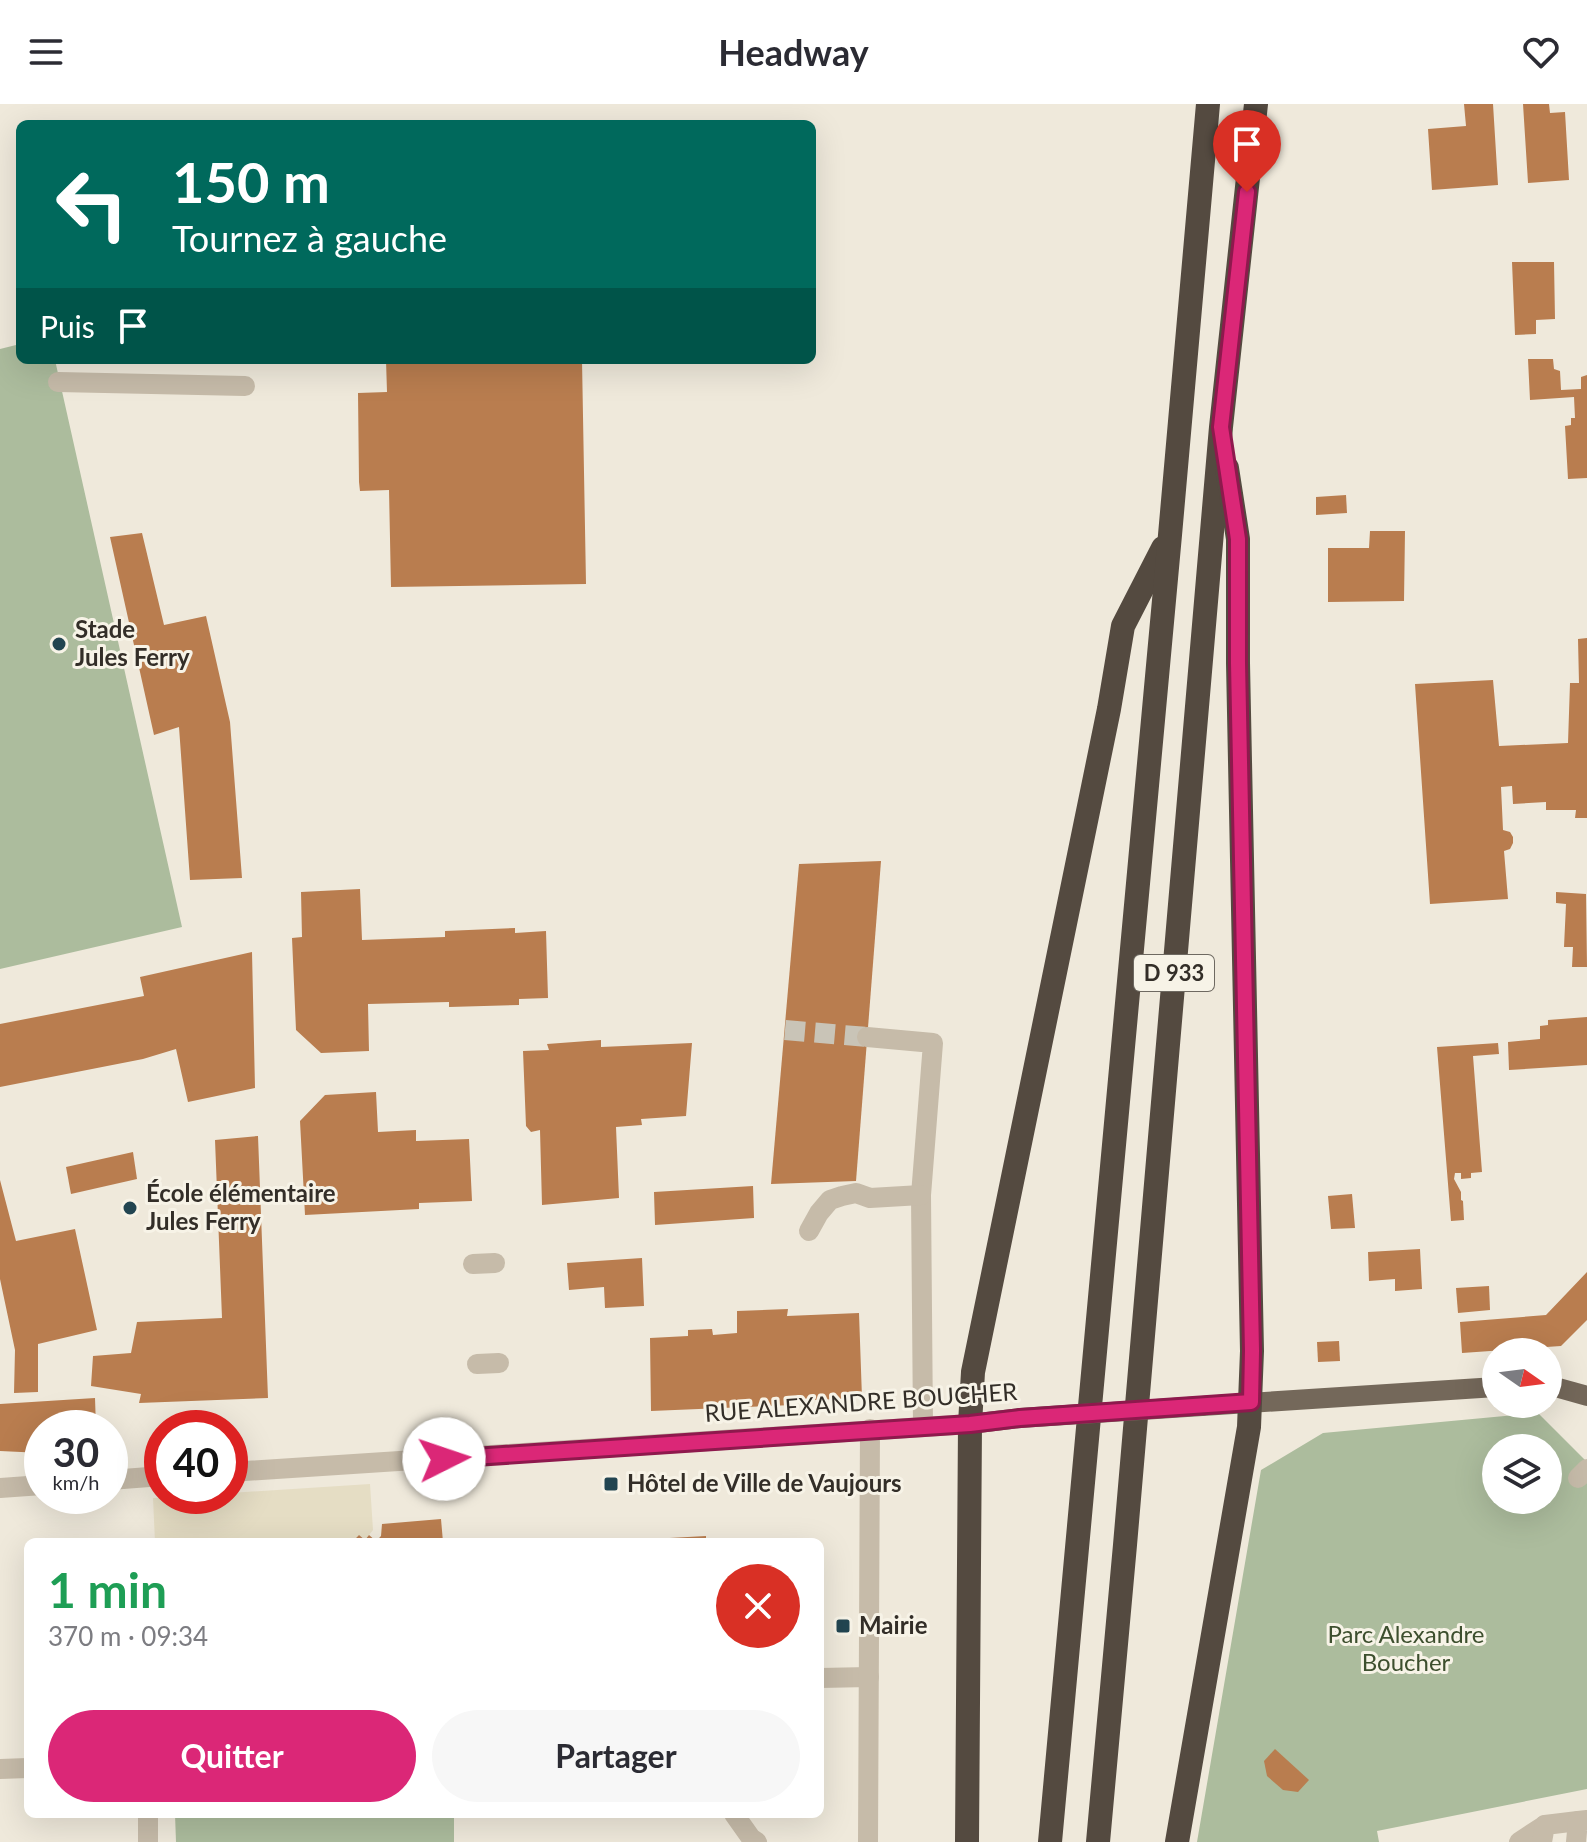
<!DOCTYPE html>
<html lang="fr">
<meta charset="utf-8">
<style>
body{margin:0;font-family:Lato,sans-serif;background:#f7f7f7;color:#2b2b33;height:100vh;display:flex;flex-direction:column;font-size:30px;white-space:nowrap}
*{box-sizing:border-box;margin:0}
p{font-size:26px;color:#7c7c81}
.icon{flex:none;width:44px;height:44px;fill:none;stroke:currentColor;stroke-width:2;stroke-linecap:round;stroke-linejoin:round}
.map{position:relative;flex:1;overflow:hidden}
.panel{position:absolute;left:24px;top:1434px;width:800px;height:280px;display:flex;flex-direction:column;background:#fff;border-radius:12px;box-shadow:0 8px 32px #0002}
.panel>*{flex:none}
.hud{position:absolute;left:16px;top:16px;width:800px;height:244px;border-radius:12px;box-shadow:0 8px 32px #0002;background:#00695c;color:#fff;overflow:hidden}
.needle{width:52px;rotate:104deg}
.tools{position:absolute;left:1482px;top:1234px;display:grid;gap:16px}
.tools a{display:grid;place-items:center;width:80px;height:80px;border-radius:50%;background:#fff;box-shadow:0 8px 32px #0002;font-size:40px}
.speed{position:absolute;left:24px;top:1306px;display:flex;gap:16px;font-size:40px;font-weight:700;text-align:center}
.speed>*{display:grid;place-content:center;width:104px;height:104px;border-radius:50%;background:#fff;box-shadow:0 8px 32px #0002;line-height:1}
.speed small{font-size:20px;font-weight:400}
.speed .limit{border:12px solid #d22;background:#fff;color:#111}
.pin{position:absolute;display:grid;place-items:center;width:68px;height:68px;color:#fff;margin:-82px -34px;border-radius:50% 50% 50% 0;rotate:-45deg;box-shadow:0 0 8px #0007}
.pin .icon{rotate:45deg}
.me{position:absolute;width:88px;margin:-44px;rotate:86deg;stroke-linejoin:round;filter:drop-shadow(0 0 6px #0008)}
.turn{display:flex;align-items:center;gap:28px;height:168px;padding:0 24px;font-size:36px}
.turn .icon{width:104px;height:104px;stroke-width:2.5}
.turn b{display:block;font-size:56px;line-height:68px}
.then{display:flex;align-items:center;height:76px;padding:0 24px;background:#0003;gap:16px;font-size:30px}
.round{display:grid;place-items:center;flex:none;width:84px;height:84px;border-radius:42px;background:#f7f7f7}
.summary{display:flex;align-items:center;justify-content:space-between;height:136px;padding:0 24px}
h1{font-size:48px;font-weight:700;line-height:60px;color:#1e9e55}
.primary-button{display:flex;gap:16px;margin-top:auto;padding:16px 24px}
.primary-button a{flex:1;height:92px;border-radius:48px;background:#db2777;color:#fff;font-size:32px;font-weight:700;line-height:92px;text-align:center}
.primary-button a+a{background:#f7f7f7;color:#2b2b33}
header{display:flex;justify-content:space-between;align-items:center;height:104px;padding:0 24px;background:#fff;font-size:36px;font-weight:700}
.map>svg:first-child{display:block}
.green{fill:#acbc9d;fill-rule:evenodd}
.plaza{fill:#e5ddc4}
.building{fill:#b97d4f}
.lines{fill:none;stroke-linecap:round;stroke-linejoin:round}
.minor-tunnel{stroke:#c9c4b7;stroke-width:20;stroke-dasharray:20 10;stroke-linecap:butt}
.minor{stroke:#c6bba9;stroke-width:20}
.major{stroke:#74685a;stroke-width:20}
.highway{stroke:#544a40;stroke-width:24}
.major-bridge{stroke:#74685a;stroke-width:20}
.route-casing{stroke:#8e194d;stroke-width:20}
.route{stroke:#db2777;stroke-width:14}
.poi-dot{fill:#224551;stroke:#f7f3e7;stroke-width:3}
.labels{text-anchor:middle;stroke-width:6;stroke-linejoin:round;paint-order:stroke}
.shield{fill:#f7f3e7;stroke:#6e6961;stroke-width:2}
.shield-label{font-size:22px;font-weight:bold;fill:#332e28}
.poi-label{font-size:24px;font-weight:bold;fill:#332e28;stroke:#f7f3e7;text-anchor:start}
.street-label{font-size:24px;fill:#332e28;stroke:#f7f3e7}
.park-label{font-size:24px;fill:#3d4f2e;stroke:#f7f3e7}
</style>
<header><svg class="icon" aria-label="menu" viewBox="0 0 24 24"><path d="M4 6h16M4 12h16M4 18h16"/></svg>Headway<svg class="icon" aria-label="heart" viewBox="0 0 24 24"><path d="M12 20l-8-8c-3-5 5-10 8-4 3-6 11-1 8 4z"/></svg></header>
<div class="map">
<svg width="1587" height="1738" viewBox="0 0 1587 1738">
<rect width="100%" height="100%" fill="#efe9db"/>
<g class="green">
<path d="M 20,240 L 20,256 L 55,256 L 182,823 L 0,865 L 0,245 Z"/>
<path d="M 1538,1309 L 1587,1358 L 1587,1685 L 1377,1727 L 1379,1738 L 1197,1738 L 1261,1366 L 1323,1329 ZM 1496,1344 L 1548,1344 L 1548,1396 L 1496,1396 Z"/>
<path d="M 175,1710 L 454,1710 L 454,1738 L 176,1738 Z"/>
</g>
<path class="plaza" d="M 370,1380 L 373,1426 L 365,1436 L 359,1431 L 352,1438 L 155,1438 L 153,1394 L 230,1392 L 230,1389 Z"/>
<g class="building">
<path d="M 1464,0 L 1493,0 L 1498,81 L 1432,86 L 1428,25 L 1466,22 Z"/>
<path d="M 1523,0 L 1549,0 L 1550,9 L 1565,8 L 1569,76 L 1528,79 Z"/>
<path d="M 1512,158 L 1554,158 L 1555,215 L 1536,216 L 1536,230 L 1515,231 Z"/>
<path d="M 1528,255 L 1553,255 L 1554,265 L 1560,267 L 1561,286 L 1581,285 L 1581,273 L 1587,271 L 1587,374 L 1568,375 L 1565,322 L 1571,321 L 1571,314 L 1575,314 L 1574,293 L 1530,296 Z"/>
<path d="M 386,256 L 582,256 L 586,480 L 391,483 L 389,386 L 360,387 L 359,378 L 358,289 L 387,288 Z"/>
<path d="M 1346,391 L 1347,409 L 1316,411 L 1316,393 Z"/>
<path d="M 1370,427 L 1405,427 L 1404,497 L 1328,498 L 1328,444 L 1369,444 Z"/>
<path d="M 142,429 L 164,521 L 206,512 L 230,618 L 242,774 L 190,776 L 179,623 L 154,631 L 110,433 Z"/>
<path d="M 1587,534 L 1587,714 L 1575,714 L 1576,706 L 1546,706 L 1546,698 L 1513,700 L 1512,682 L 1501,683 L 1503,726 L 1510,728 L 1513,733 L 1513,739 L 1510,745 L 1504,747 L 1508,795 L 1430,800 L 1415,580 L 1493,576 L 1499,642 L 1568,639 L 1570,579 L 1579,579 L 1578,535 Z"/>
<path d="M 881,757 L 856,1077 L 771,1080 L 799,760 Z"/>
<path d="M 360,785 L 362,836 L 445,833 L 445,827 L 515,824 L 515,829 L 546,827 L 548,894 L 519,895 L 519,901 L 449,903 L 449,898 L 368,900 L 369,947 L 321,949 L 296,926 L 292,834 L 302,833 L 301,788 Z"/>
<path d="M 1556,788 L 1586,790 L 1587,863 L 1572,863 L 1573,843 L 1564,843 L 1566,800 L 1556,799 Z"/>
<path d="M 252,848 L 255,984 L 188,998 L 176,945 L 143,955 L 0,983 L 0,920 L 144,892 L 140,873 Z"/>
<path d="M 1587,913 L 1587,961 L 1509,966 L 1508,938 L 1540,935 L 1540,922 L 1548,921 L 1548,916 Z"/>
<path d="M 601,936 L 601,943 L 692,939 L 686,1012 L 641,1015 L 642,1021 L 616,1023 L 619,1094 L 542,1101 L 540,1026 L 531,1028 L 526,1022 L 523,947 L 549,946 L 547,940 Z"/>
<path d="M 1498,939 L 1499,950 L 1473,952 L 1482,1068 L 1471,1069 L 1471,1074 L 1461,1075 L 1461,1069 L 1455,1069 L 1454,1075 L 1461,1088 L 1461,1096 L 1463,1097 L 1464,1116 L 1451,1117 L 1437,943 Z"/>
<path d="M 376,988 L 378,1028 L 416,1026 L 416,1037 L 469,1035 L 472,1097 L 419,1099 L 419,1105 L 305,1111 L 300,1017 L 325,991 Z"/>
<path d="M 258,1032 L 268,1294 L 139,1299 L 141,1290 L 91,1282 L 93,1252 L 131,1249 L 137,1218 L 222,1214 L 215,1036 Z"/>
<path d="M 133,1048 L 137,1075 L 71,1090 L 66,1063 Z"/>
<path d="M 0,1076 L 16,1137 L 75,1125 L 97,1226 L 38,1240 L 38,1288 L 14,1289 L 15,1246 L 0,1175 Z"/>
<path d="M 753,1082 L 754,1114 L 655,1121 L 654,1088 Z"/>
<path d="M 1352,1090 L 1355,1124 L 1331,1125 L 1328,1092 Z"/>
<path d="M 1420,1145 L 1422,1185 L 1395,1187 L 1395,1175 L 1369,1177 L 1368,1148 Z"/>
<path d="M 642,1154 L 644,1202 L 605,1204 L 604,1183 L 569,1186 L 567,1159 Z"/>
<path d="M 1587,1168 L 1587,1216 L 1561,1242 L 1462,1249 L 1460,1218 L 1546,1211 Z"/>
<path d="M 1489,1182 L 1490,1206 L 1458,1209 L 1456,1184 Z"/>
<path d="M 788,1205 L 787,1212 L 859,1209 L 862,1294 L 792,1297 L 793,1301 L 651,1307 L 650,1234 L 688,1232 L 688,1226 L 712,1225 L 713,1231 L 737,1229 L 737,1207 Z"/>
<path d="M 1339,1237 L 1340,1257 L 1318,1258 L 1317,1238 Z"/>
<path d="M 95,1294 L 96,1324 L 42,1324 L 42,1349 L 0,1347 L 0,1300 Z"/>
<path d="M 441,1415 L 443,1438 L 352,1438 L 359,1431 L 365,1436 L 369,1431 L 376,1437 L 381,1432 L 382,1420 Z"/>
<path d="M 706,1432 L 706,1438 L 633,1438 L 633,1436 Z"/>
<path d="M 1275,1645 L 1309,1676 L 1298,1688 L 1283,1686 L 1267,1672 L 1264,1657 Z"/>
</g>
<g class="lines">
<path class="minor-tunnel" d="M 785,926 L 867,933"/>
<g class="minor">
<path d="M 58,278 L 245,282"/>
<path d="M 867,933 L 933,939 L 921,1091 L 923,1322"/>
<path d="M 809,1127 L 819,1109 L 830,1096 L 842,1092 L 856,1089 L 870,1094 L 921,1091"/>
<path d="M 473,1160 L 495,1159"/>
<path d="M 477,1260 L 499,1259"/>
<path d="M 230,1368 L 970,1320"/>
<path d="M 1578,1374 L 1587,1365"/>
<path d="M 110,1376 L 162,1372"/>
<path d="M 0,1384 L 42,1381"/>
<path d="M 820,1574 L 869,1573"/>
<path d="M 0,1665 L 28,1664"/>
<path d="M 734,1710 L 751,1734 L 757,1738"/>
<path d="M 148,1738 L 148,1710"/>
<path d="M 868,1738 L 870,1325"/>
<path d="M 1519,1738 L 1545,1721"/>
<path d="M 1542,1738 L 1545,1721 L 1578,1717"/>
<path d="M 1576,1738 L 1578,1717 L 1587,1716"/>
</g>
<g class="major">
<path d="M 1548,1281 L 1587,1292"/>
<path d="M 1202,1302 L 1496,1283"/>
<path d="M 970,1320 L 1020,1314"/>
</g>
<g class="highway">
<path d="M 967,1738 L 970,1320 L 973,1268 L 1109,605 L 1123,522 L 1163,444"/>
<path d="M 1050,1738 L 1170,431 L 1208,0"/>
<path d="M 1098,1738 L 1125,1441 L 1221,323 L 1256,0"/>
<path d="M 1177,1738 L 1249,1323 L 1252,1247 L 1238,559 L 1238,435 L 1227,364"/>
</g>
<path class="major-bridge" d="M 1020,1314 L 1202,1302"/>
</g>
<g class="lines">
<g class="route-casing">
<path id="route" d="M 444,1355 L 970,1320 L 1020,1314 L 1251,1298 L 1252,1247 L 1238,559 L 1238,435 L 1221,323 L 1247,88"/>
</g>
<use href="#route" class="route"/>
</g>
<g class="poi-dot">
<circle cx="59" cy="540" r="8"/>
<circle cx="130" cy="1104" r="8"/>
<rect x="603" y="1372" width="16" height="16" rx="4"/>
<rect x="835" y="1514" width="16" height="16" rx="4"/>
</g>
<g class="labels">
<rect class="shield" x="1134" y="851" width="80" height="36" rx="6"/>
<g class="shield-label">
<text x="1174" y="877">D 933</text>
</g>
<g class="poi-label">
<text x="75" y="534">Stade<tspan x="75" dy="28">Jules Ferry</tspan></text>
<text x="146" y="1098">École élémentaire<tspan x="146" dy="28">Jules Ferry</tspan></text>
<text x="627" y="1388">Hôtel de Ville de Vaujours</text>
<text x="859" y="1530">Mairie</text>
</g>
<g class="street-label">
<text transform="translate(861 1299) rotate(-4)" y="8">RUE ALEXANDRE BOUCHER</text>
</g>
<g class="park-label">
<text x="1406" y="1539">Parc Alexandre<tspan x="1406" dy="28">Boucher</tspan></text>
</g>
</g>
</svg>
<div class="tools">
<a><svg class="needle" viewBox="-14 -14 28 28"><path d="M0-13l5 13h-10z" fill="#e53935"/><path d="M0 13l5-13h-10z" fill="#7c7c81"/></svg></a>
<a><svg class="icon" aria-label="layers" viewBox="0 0 24 24"><path d="M12 4l9 5-9 5-9-5zM3 14l9 5 9-5"/></svg></a>
</div>
<div class="speed"><div>30<small>km/h</small></div><div class="limit">40</div></div>
<div class="pin" style="left:1247px;top:88px;background:#d93025"><svg class="icon" aria-label="arrive" viewBox="0 0 24 24"><path d="M6 21V4h12l-3 4 3 4H6"/></svg></div>
<svg class="me" style="left:444px;top:1355px" viewBox="-20 -20 40 40"><circle r="19" fill="#fff"/><path d="M0-13L10 11 0 6-10 11z" fill="#db2777"/></svg>
<div class="hud">
<div class="turn"><svg class="icon" aria-label="left" viewBox="0 0 24 24"><path d="M17 20v-9H6M10 6l-5 5 5 5"/></svg><div><b>150 m</b>Tournez à gauche</div></div>
<div class="then">Puis<svg class="icon" aria-label="arrive" viewBox="0 0 24 24"><path d="M6 21V4h12l-3 4 3 4H6"/></svg></div>
</div>
<section class="panel">
<div class="summary"><div><h1>1 min</h1><p>370 m · 09:34</p></div><a class="round" style="background:#d93025;color:#fff"><svg class="icon" aria-label="close" viewBox="0 0 24 24"><path d="M6 6l12 12M18 6L6 18"/></svg></a></div>
<div class="primary-button"><a>Quitter</a><a>Partager</a></div>
</section>
</div>
